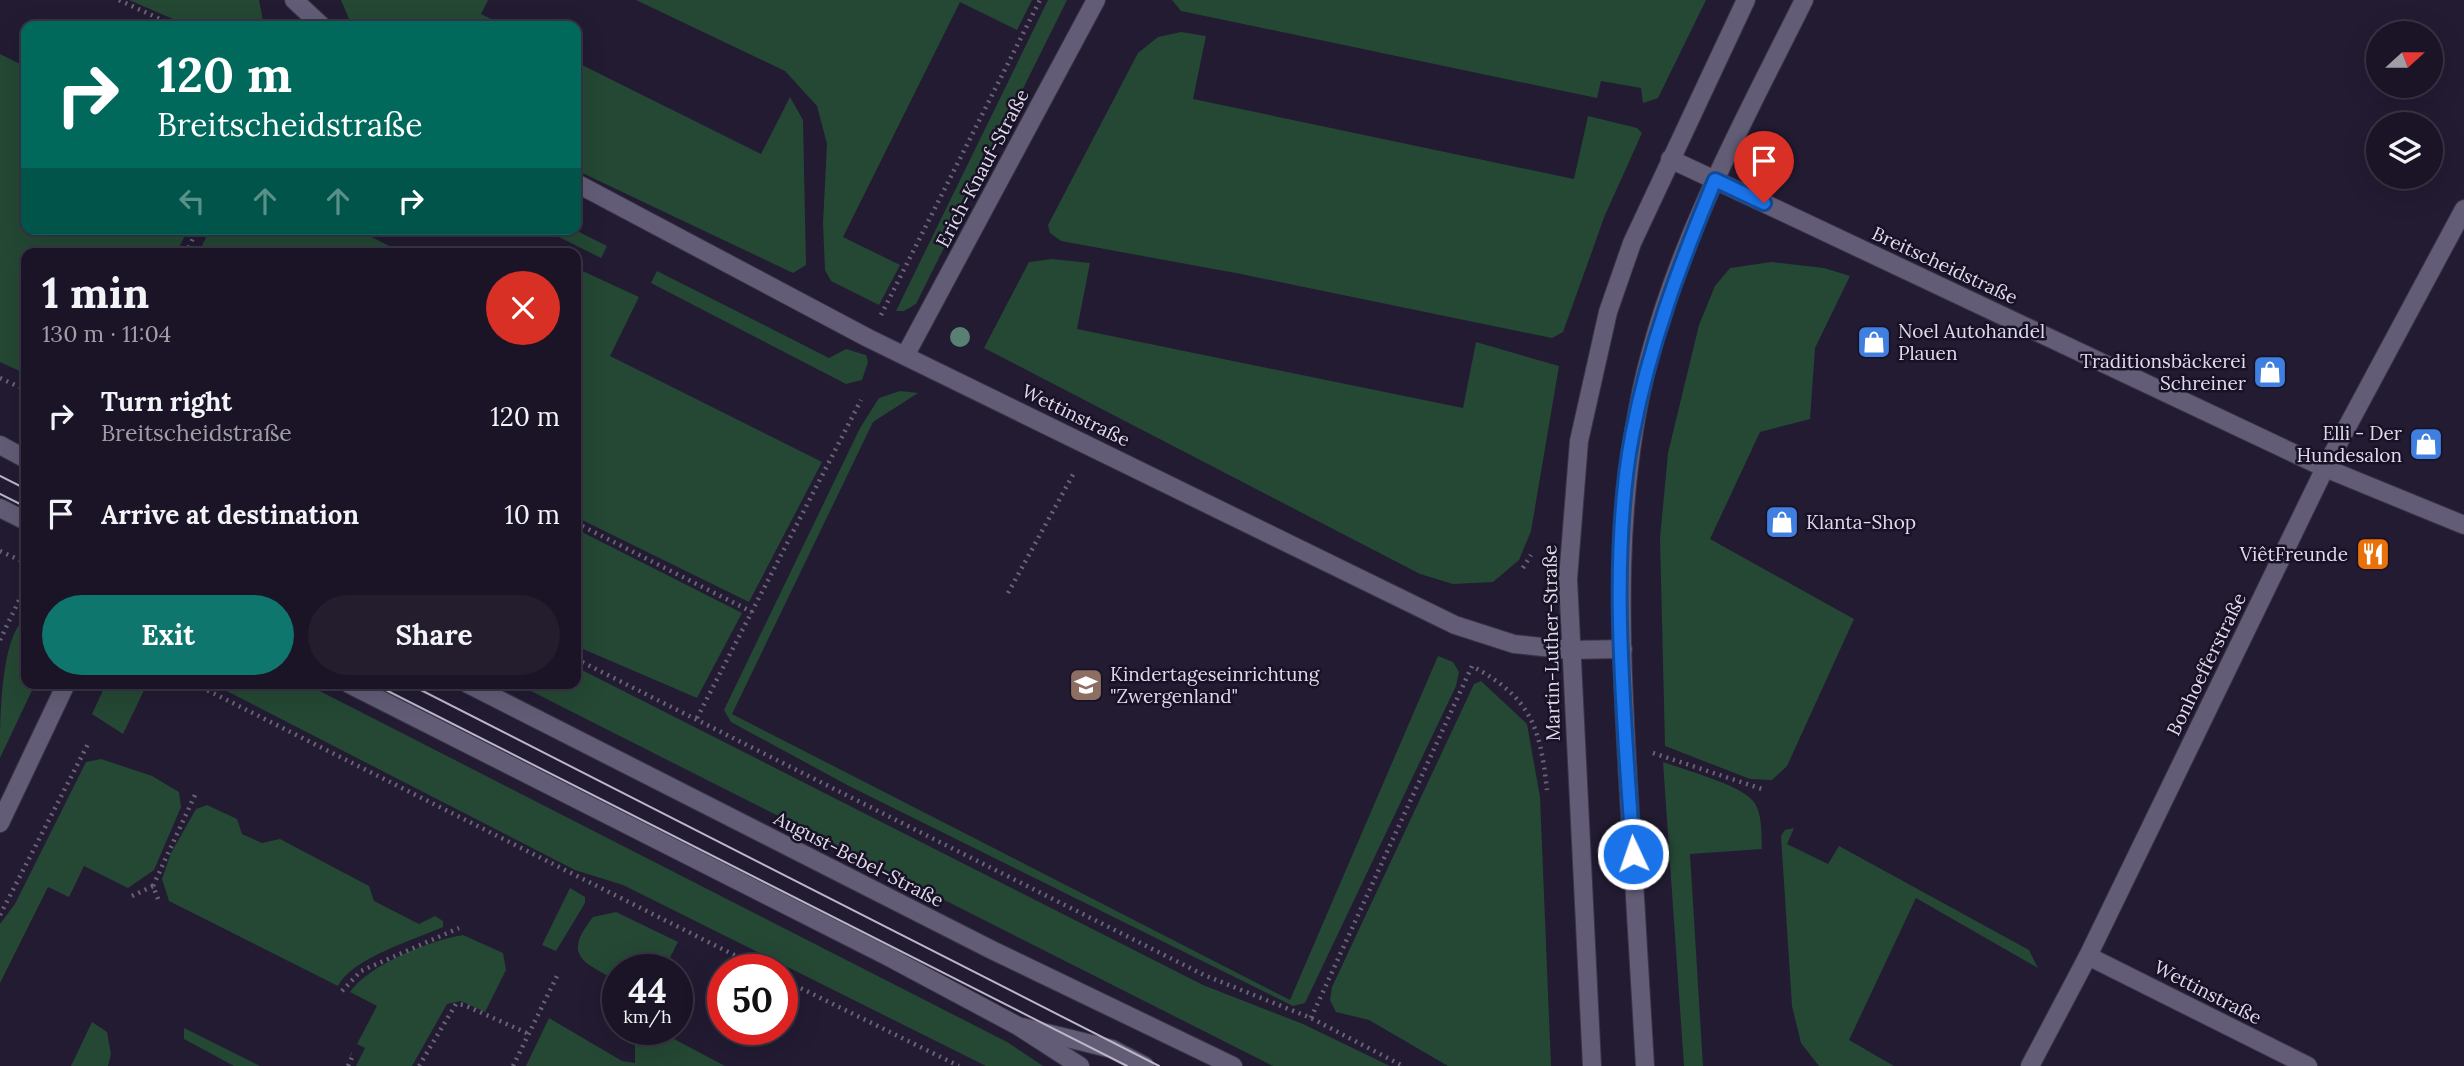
<!DOCTYPE html>
<meta charset="utf-8">
<style>
body{margin:0;font-family:Lora,serif;background:#231d2e;color:#f1f3f6;height:100vh;display:flex;flex-direction:column;font-size:26px;white-space:nowrap}
*{box-sizing:border-box;margin:0}
p{font-size:23px;color:#9f9ea7}
.icon{flex:none;width:38px;height:38px;fill:none;stroke:currentColor;stroke-width:2;stroke-linecap:round;stroke-linejoin:round}
.map{position:relative;flex:1;overflow:hidden}
.side{position:absolute;left:21px;top:248px;width:560px;height:441px;display:flex;flex-direction:column;background:#1a1426;border-radius:14px;box-shadow:0 7px 28px #0002,0 0 0 2px #383343}
.side>*{flex:none}
.top-card{position:absolute;left:21px;top:21px;width:560px;height:214px;border-radius:14px;box-shadow:0 7px 28px #0002,0 0 0 2px #383343;background:#00695c;color:#fff;overflow:hidden}
.needle{width:46px;rotate:69deg}
.controls{position:absolute;left:2366px;top:21px;display:grid;gap:14px}
.controls a{display:grid;place-items:center;width:77px;height:77px;border-radius:50%;background:#1a1426;box-shadow:0 7px 28px #0002,0 0 0 2px #383343;font-size:35px}
.speed{position:absolute;left:602px;top:954px;display:flex;gap:14px;font-size:35px;font-weight:700;text-align:center}
.speed>*{display:grid;place-content:center;width:91px;height:91px;border-radius:50%;background:#1a1426;box-shadow:0 7px 28px #0002,0 0 0 2px #383343;line-height:1}
.speed small{font-size:18px;font-weight:400}
.speed .limit{border:10px solid #d22;background:#fff;color:#111}
.pin{position:absolute;display:grid;place-items:center;width:60px;height:60px;color:#fff;margin:-72px -30px;border-radius:50% 50% 50% 0;rotate:-45deg;box-shadow:0 0 7px #0007}
.pin .icon{rotate:45deg}
.me{position:absolute;width:77px;margin:-38px;rotate:357deg;stroke-linejoin:round;filter:drop-shadow(0 0 5px #0008)}
.turn{display:flex;align-items:center;gap:24px;height:147px;padding:0 21px;font-size:32px}
.turn .icon{width:91px;height:91px;stroke-width:2.5}
.turn b{display:block;font-size:49px;line-height:60px}
.lanes{display:flex;align-items:center;height:66px;padding:0 21px;background:#0003;justify-content:center;gap:35px;direction:ltr}
.lanes .off{opacity:.35}
.round{display:grid;place-items:center;flex:none;width:74px;height:74px;border-radius:37px;background:#231d2e}
.head{display:flex;align-items:center;justify-content:space-between;height:119px;padding:0 21px}
h1{font-size:42px;font-weight:700;line-height:52px}
.action{display:flex;gap:14px;margin-top:auto;padding:14px 21px}
.action a{flex:1;height:80px;border-radius:42px;background:#0f766e;color:#fff;font-size:28px;font-weight:700;line-height:80px;text-align:center}
.action a+a{background:#231d2e;color:#f1f3f6}
ul{padding:0;list-style:none}
li{display:flex;align-items:center;gap:21px;height:98px;padding:0 21px}
li div{flex:1}
li b{display:block;font-size:26px}
li em{font-style:normal}
.map>svg:first-child{display:block}
.green{fill:#244834}
.lines{fill:none;stroke-linecap:round;stroke-linejoin:round}
.service-casing{stroke:#3a3447;stroke-width:20}
.minor-casing{stroke:#3a3447;stroke-width:20}
.tertiary-casing{stroke:#3a3447;stroke-width:20}
.secondary-casing{stroke:#3a3447;stroke-width:20}
.path{stroke:#696377;stroke-width:4.5;stroke-dasharray:2 5;stroke-linecap:butt}
.service{stroke:#635c77;stroke-width:18}
.minor{stroke:#635c77;stroke-width:18}
.tertiary{stroke:#635c77;stroke-width:18}
.secondary{stroke:#635c77;stroke-width:18}
.tram{stroke:#bbb7c8;stroke-width:2}
.tree{fill:#598072}
.route-casing{stroke:#114b97;stroke-width:18}
.route{stroke:#1a73e8;stroke-width:12}
.labels{text-anchor:middle;stroke-width:5;stroke-linejoin:round;paint-order:stroke}
.street-label{font-size:19px;fill:#dfdbeb;stroke:#191227}
.poi-label{font-size:19px;fill:#dfdbeb;stroke:#191227;text-anchor:start}
</style>
<div class="map">
<svg width="2464" height="1066" viewBox="0 0 2464 1066">
<rect width="100%" height="100%" fill="#221b32"/>
<g class="green">
<path d="M 129,0 L 259,0 L 264,26 L 189,26 Z"/>
<path d="M 341,0 L 488,0 L 481,14 L 505,26 L 352,26 Z"/>
<path d="M 636,0 L 1032,0 L 1017,30 L 960,2 L 843,237 L 900,265 L 879,305 L 831,281 L 825,270 L 823,223 L 827,144 L 817,106 L 785,71 Z"/>
<path d="M 1048,0 L 1067,0 L 916,304 L 904,311 L 896,311 Z"/>
<path d="M 1172,0 L 1706,0 L 1658,98 L 1643,103 L 1641,88 L 1601,81 L 1597,98 L 1181,11 Z"/>
<path d="M 1181,32 L 1206,36 L 1193,99 L 1574,179 L 1588,116 L 1637,128 L 1642,133 L 1605,215 L 1563,332 L 1552,338 L 1241,274 L 1061,241 L 1050,233 L 1048,225 L 1138,53 L 1158,37 Z"/>
<path d="M 0,54 L 26,67 L 26,229 L 188,229 L 176,254 L 26,254 L 26,374 L 0,362 Z"/>
<path d="M 576,62 L 761,154 L 790,97 L 803,120 L 806,265 L 793,273 L 576,170 Z"/>
<path d="M 210,229 L 356,229 L 405,254 L 198,254 Z"/>
<path d="M 543,229 L 573,229 L 607,246 L 601,258 Z"/>
<path d="M 1052,259 L 1090,263 L 1077,329 L 1463,408 L 1476,342 L 1559,366 L 1531,531 L 1519,560 L 1493,582 L 1453,584 L 1420,574 L 984,348 L 1029,262 Z"/>
<path d="M 1771,262 L 1824,268 L 1850,276 L 1815,348 L 1810,419 L 1760,432 L 1710,539 L 1854,619 L 1787,766 L 1772,780 L 1750,779 L 1665,746 L 1660,538 L 1668,453 L 1699,325 L 1715,286 L 1730,268 Z"/>
<path d="M 576,268 L 639,297 L 610,356 L 822,462 L 749,602 L 576,517 Z"/>
<path d="M 657,271 L 829,358 L 846,349 L 866,355 L 868,362 L 862,380 L 846,384 L 651,283 Z"/>
<path d="M 900,391 L 918,393 L 873,422 L 732,714 L 1290,1000 L 1438,656 L 1453,662 L 1459,672 L 1456,686 L 1305,1003 L 1293,1006 L 849,786 L 731,722 L 724,710 L 860,428 L 879,398 Z"/>
<path d="M 576,529 L 742,613 L 697,698 L 576,646 Z"/>
<path d="M 26,618 L 26,684 L 35,684 L 0,758 C 0,724 0,635 26,618 Z"/>
<path d="M 576,667 L 1203,985 L 1303,1024 L 1390,1066 L 1273,1066 L 517,684 L 576,684 Z"/>
<path d="M 1481,681 L 1527,724 L 1540,797 L 1551,1066 L 1448,1066 L 1369,1020 L 1336,1012 L 1330,1000 L 1332,987 L 1474,684 Z"/>
<path d="M 106,684 L 147,684 L 123,734 L 92,714 Z"/>
<path d="M 213,684 L 306,684 L 1007,1042 L 1043,1066 L 986,1066 L 623,885 L 575,870 Z"/>
<path d="M 101,759 L 152,776 L 179,792 L 181,807 L 154,870 L 128,888 L 84,866 L 69,897 L 48,887 L 0,983 L 0,924 L 15,904 L 86,762 Z"/>
<path d="M 1663,762 C 1684,770 1739,784 1753,801 C 1763,813 1761,834 1762,849 L 1690,854 L 1703,1066 L 1684,1066 Z"/>
<path d="M 207,805 L 237,819 L 242,834 L 262,843 L 280,839 L 369,886 L 374,901 L 419,924 L 435,916 L 443,921 L 443,927 C 414,940 352,958 338,986 L 169,901 L 162,879 L 171,853 L 196,809 Z"/>
<path d="M 1794,828 L 1787,844 L 1828,864 L 1839,846 L 2029,950 L 2038,968 L 1916,898 L 1849,1040 L 1894,1066 L 1819,1066 L 1801,1043 L 1792,1006 L 1781,836 L 1785,830 Z"/>
<path d="M 570,888 L 585,897 L 585,903 L 556,951 L 542,945 Z"/>
<path d="M 616,912 L 678,942 L 664,969 L 618,970 L 618,981 C 583,962 562,956 593,917 Z"/>
<path d="M 463,935 L 503,953 L 506,970 L 485,1012 L 461,1001 L 447,1004 L 412,1066 L 356,1066 L 365,1048 L 357,1044 L 377,1006 L 350,992 C 368,965 431,940 463,935 Z"/>
<path d="M 549,1018 L 622,1061 L 635,1063 L 635,1044 L 647,1029 L 657,1030 L 725,1066 L 526,1066 Z"/>
<path d="M 92,1022 L 107,1032 L 111,1054 L 108,1066 L 71,1066 Z"/>
<path d="M 184,1028 L 260,1066 L 234,1066 L 184,1039 Z"/>
</g>
<g class="lines">
<g class="service-casing">
<path id="service" d="M 1022,1027 L 1112,1049 L 1145,1066"/>
</g>
<g class="minor-casing">
<g id="minor">
<path d="M 294,0 L 322,26"/>
<path d="M 1715,180 L 2325,468 L 2464,525"/>
<path d="M 576,183 L 868,338 L 1455,625 L 1514,644 L 1570,650"/>
<path d="M 905,356 L 1096,0"/>
<path d="M 0,823 L 66,684"/>
<path d="M 2088,956 L 2308,1066"/>
<path d="M 2030,1066 L 2088,956 L 2325,468 L 2464,209"/>
</g>
</g>
<g class="tertiary-casing">
<g id="tertiary">
<path d="M 0,445 L 26,459"/>
<path d="M 0,508 L 26,521"/>
<path d="M 349,684 L 887,956 L 1018,1026 L 1080,1066"/>
<path d="M 468,684 L 992,950 L 1233,1066"/>
</g>
</g>
<g class="secondary-casing">
<g id="secondary">
<path d="M 1670,159 L 1715,180"/>
<path d="M 1570,650 L 1623,649"/>
<path d="M 1592,1066 L 1568,579 L 1579,441 L 1608,312 L 1632,243 L 1746,0"/>
<path d="M 1645,1066 C 1639,970 1634,874 1628,779 C 1620,637 1613,493 1650,355 C 1683,230 1747,115 1804,0"/>
</g>
</g>
<g class="path">
<path d="M 119,0 L 175,26"/>
<path d="M 186,254 L 197,229"/>
<path d="M 881,315 L 1040,0"/>
<path d="M 0,378 L 26,390"/>
<path d="M 576,523 L 752,612"/>
<path d="M 0,551 L 26,563"/>
<path d="M 1523,568 L 1531,555"/>
<path d="M 1008,593 L 1075,471"/>
<path d="M 0,640 L 21,596 L 26,563"/>
<path d="M 576,659 L 1204,975 L 1311,1018 L 1403,1066"/>
<path d="M 195,684 L 764,970"/>
<path d="M 697,718 L 861,400"/>
<path d="M 1653,753 L 1765,790"/>
<path d="M 132,896 L 153,886"/>
<path d="M 158,899 L 153,886 L 195,795"/>
<path d="M 0,915 L 89,742"/>
<path d="M 782,979 L 959,1066"/>
<path d="M 342,991 L 361,971 L 459,928"/>
<path d="M 1311,1018 L 1472,666 C 1531,698 1540,726 1547,790"/>
<path d="M 348,1066 L 353,1055 L 351,1054"/>
<path d="M 419,1066 L 456,1004 L 464,1005 L 529,1034"/>
<path d="M 513,1066 L 557,976"/>
</g>
<use href="#service" class="service"/>
<use href="#minor" class="minor"/>
<use href="#tertiary" class="tertiary"/>
<use href="#secondary" class="secondary"/>
<g class="tram">
<path d="M 0,476 L 26,489"/>
<path d="M 0,494 L 26,507"/>
<path d="M 374,684 L 1127,1066"/>
<path d="M 409,684 L 1159,1066"/>
</g>
</g>
<circle class="tree" cx="960" cy="337" r="10"/>
<g class="lines">
<g class="route-casing">
<path id="route" d="M 1633,854 C 1625,724 1608,564 1632,436 C 1649,346 1680,264 1715,180 L 1764,203"/>
</g>
<use href="#route" class="route"/>
</g>
<defs>
<g id="shop-square" transform="scale(1.75)"><rect x="-9" y="-9" width="18" height="18" rx="4" fill="#3f7fe0" stroke="#191227"/><path d="M-5-2.5h2.3a2.7 3.5 0 0 1 5.4 0H5L5.5 6h-11ZM-1.5-2.5h3a1.5 2.3 0 0 0-3 0Z" fill="#fff"/></g>
<g id="restaurant-square" transform="scale(1.75)"><rect x="-9" y="-9" width="18" height="18" rx="4" fill="#e8710a" stroke="#191227"/><path d="M-5-6h1v4h1v-4h1v4h1v-4h1v5L-1.5 .5V6h-2V.5L-5-1ZM5-6V6H3V1.5H1.5Q1.5-4 5-6Z" fill="#fff"/></g>
<g id="school-square" transform="scale(1.75)"><rect x="-9" y="-9" width="18" height="18" rx="4" fill="#8d6e63" stroke="#191227"/><path d="M0-5L7-2L0 1L-7-2ZM-4 1L0 2.5L4 1V4Q0 6-4 4Z" fill="#fff"/></g>
</defs>
<g fill-rule="evenodd">
<use href="#shop-square" x="1874" y="342"/>
<use href="#shop-square" x="2270" y="372"/>
<use href="#shop-square" x="2426" y="444"/>
<use href="#shop-square" x="1782" y="522"/>
<use href="#restaurant-square" x="2373" y="554"/>
<use href="#school-square" x="1086" y="685"/>
</g>
<g class="labels">
<g class="street-label">
<text transform="translate(982 168) rotate(-62)" y="7">Erich-Knauf-Straße</text>
<text transform="translate(1945 265) rotate(25)" y="7">Breitscheidstraße</text>
<text transform="translate(1076 415) rotate(26)" y="7">Wettinstraße</text>
<text transform="translate(1551 643) rotate(-91)" y="7">Martin-Luther-Straße</text>
<text transform="translate(2206 664) rotate(-64)" y="7">Bonhoefferstraße</text>
<text transform="translate(859 859) rotate(27)" y="7">August-Bebel-Straße</text>
<text transform="translate(2208 992) rotate(27)" y="7">Wettinstraße</text>
</g>
<g class="poi-label">
<text x="1898" y="338">Noel Autohandel<tspan x="1898" dy="22">Plauen</tspan></text>
<text x="2246" y="368" text-anchor="end">Traditionsbäckerei<tspan x="2246" dy="22">Schreiner</tspan></text>
<text x="2402" y="440" text-anchor="end">Elli - Der<tspan x="2402" dy="22">Hundesalon</tspan></text>
<text x="1806" y="529">Klanta-Shop</text>
<text x="2348" y="561" text-anchor="end">ViêtFreunde</text>
<text x="1110" y="681">Kindertageseinrichtung<tspan x="1110" dy="22">"Zwergenland"</tspan></text>
</g>
</g>
</svg>
<div class="controls">
<a><svg class="needle" viewBox="-14 -14 28 28"><path d="M0-13l5 13h-10z" fill="#e53935"/><path d="M0 13l5-13h-10z" fill="#9f9ea7"/></svg></a>
<a><svg class="icon" aria-label="layers" viewBox="0 0 24 24"><path d="M12 4l9 5-9 5-9-5zM3 14l9 5 9-5"/></svg></a>
</div>
<div class="speed"><div>44<small>km/h</small></div><div class="limit">50</div></div>
<div class="pin" style="left:1764px;top:203px;background:#d93025"><svg class="icon" aria-label="arrive" viewBox="0 0 24 24"><path d="M6 21V4h12l-3 4 3 4H6"/></svg></div>
<svg class="me" style="left:1633px;top:854px" viewBox="-20 -20 40 40"><circle r="17" fill="#1a73e8" stroke="#fff" stroke-width="3"/><path d="M0-11L8 9 0 5-8 9z" fill="#fff"/></svg>
<div class="top-card">
<div class="turn"><svg class="icon" aria-label="right" viewBox="0 0 24 24"><path d="M7 20v-9h11M14 6l5 5-5 5"/></svg><div><b>120 m</b>Breitscheidstraße</div></div>
<div class="lanes"><svg class="icon off" aria-label="left" viewBox="0 0 24 24"><path d="M17 20v-9H6M10 6l-5 5 5 5"/></svg><svg class="icon off" aria-label="ahead" viewBox="0 0 24 24"><path d="M12 20V5M6 11l6-6 6 6"/></svg><svg class="icon off" aria-label="ahead" viewBox="0 0 24 24"><path d="M12 20V5M6 11l6-6 6 6"/></svg><svg class="icon" aria-label="right" viewBox="0 0 24 24"><path d="M7 20v-9h11M14 6l5 5-5 5"/></svg></div>
</div>
<section class="side">
<div class="head"><div><h1>1 min</h1><p>130 m · 11:04</p></div><a class="round" style="background:#d93025;color:#fff"><svg class="icon" aria-label="close" viewBox="0 0 24 24"><path d="M6 6l12 12M18 6L6 18"/></svg></a></div>
<ul>
<li><svg class="icon" aria-label="right" viewBox="0 0 24 24"><path d="M7 20v-9h11M14 6l5 5-5 5"/></svg><div><b>Turn right</b><p>Breitscheidstraße</p></div><em>120 m</em></li>
<li><svg class="icon" aria-label="arrive" viewBox="0 0 24 24"><path d="M6 21V4h12l-3 4 3 4H6"/></svg><div><b>Arrive at destination</b></div><em>10 m</em></li>
</ul>
<div class="action"><a>Exit</a><a>Share</a></div>
</section>
</div>
